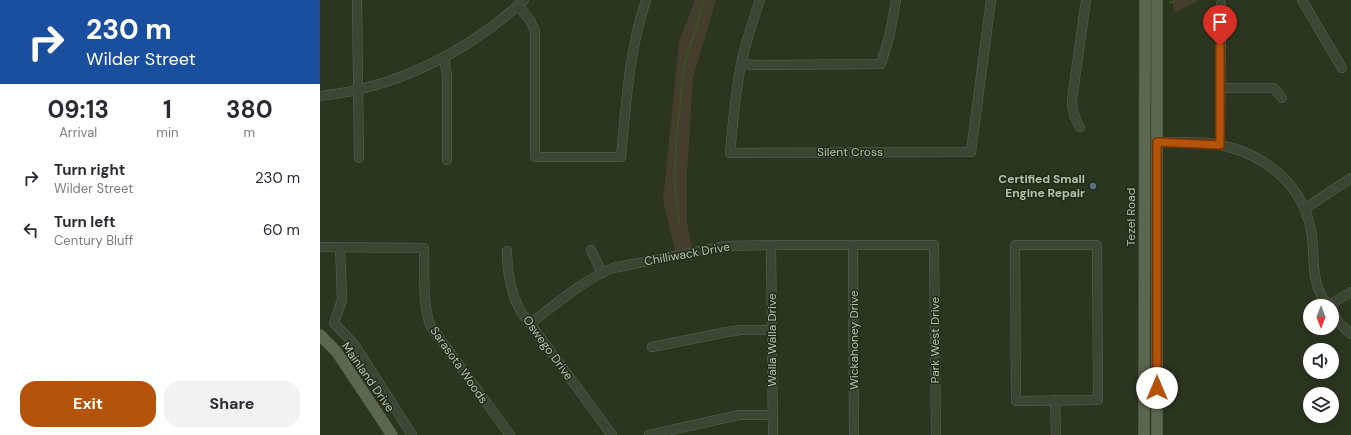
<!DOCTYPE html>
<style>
body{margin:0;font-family:"DM Sans",sans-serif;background:#f2f2f3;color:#2b2b33;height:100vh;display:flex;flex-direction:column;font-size:15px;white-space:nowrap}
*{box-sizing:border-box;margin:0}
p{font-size:13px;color:#7c7c81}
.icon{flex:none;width:22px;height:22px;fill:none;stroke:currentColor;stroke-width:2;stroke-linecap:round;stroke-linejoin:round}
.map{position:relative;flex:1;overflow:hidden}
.details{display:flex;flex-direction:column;background:#fff;width:320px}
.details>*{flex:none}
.top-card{background:#1a4fa0;color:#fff;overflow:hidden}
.needle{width:26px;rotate:180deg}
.tools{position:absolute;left:983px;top:299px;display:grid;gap:8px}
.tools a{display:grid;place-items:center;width:36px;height:36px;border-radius:50%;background:#fff;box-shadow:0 2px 10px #0003;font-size:20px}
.pin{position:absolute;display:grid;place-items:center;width:34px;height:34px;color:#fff;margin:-41px -17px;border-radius:50% 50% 50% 0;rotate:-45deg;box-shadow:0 0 4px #0007}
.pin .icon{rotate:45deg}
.me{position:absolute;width:44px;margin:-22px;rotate:0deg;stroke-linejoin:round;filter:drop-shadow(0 0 3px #0008)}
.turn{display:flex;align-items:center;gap:14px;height:84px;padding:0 20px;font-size:18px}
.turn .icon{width:52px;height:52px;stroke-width:2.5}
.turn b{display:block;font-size:28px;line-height:34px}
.eta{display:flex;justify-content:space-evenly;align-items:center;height:68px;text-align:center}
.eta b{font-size:24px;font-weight:700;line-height:28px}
.primary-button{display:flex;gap:8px;margin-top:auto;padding:8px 20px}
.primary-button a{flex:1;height:46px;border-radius:16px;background:#b45309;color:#fff;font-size:16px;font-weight:700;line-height:46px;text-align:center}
.primary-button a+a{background:#f2f2f3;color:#2b2b33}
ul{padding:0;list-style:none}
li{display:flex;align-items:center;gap:12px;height:52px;padding:0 20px}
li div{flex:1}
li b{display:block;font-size:15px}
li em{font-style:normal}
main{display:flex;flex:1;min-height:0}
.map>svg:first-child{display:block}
.green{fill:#453e2c}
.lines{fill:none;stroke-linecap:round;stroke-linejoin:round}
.stream{stroke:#3d4f29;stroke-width:2}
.minor-casing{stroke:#5b6450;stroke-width:10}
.major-casing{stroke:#49523f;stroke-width:12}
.minor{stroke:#3d4633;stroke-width:9}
.major{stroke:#5c6650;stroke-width:11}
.route-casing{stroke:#753606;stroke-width:10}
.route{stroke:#b45309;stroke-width:7}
.service-dot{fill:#5c6f8a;stroke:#222a18;stroke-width:1.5}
.labels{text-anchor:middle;stroke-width:3;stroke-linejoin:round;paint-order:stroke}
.street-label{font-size:12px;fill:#b8c3ac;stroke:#222a18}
.poi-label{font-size:12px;font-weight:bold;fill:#b8c3ac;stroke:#222a18;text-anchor:end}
</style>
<main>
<section class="details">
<div class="top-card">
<div class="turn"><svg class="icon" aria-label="right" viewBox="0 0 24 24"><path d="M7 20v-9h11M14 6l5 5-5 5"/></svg><div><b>230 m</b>Wilder Street</div></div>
</div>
<div class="eta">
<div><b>09:13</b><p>Arrival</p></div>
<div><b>1</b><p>min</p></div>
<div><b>380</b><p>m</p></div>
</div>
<ul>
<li><svg class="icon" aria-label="right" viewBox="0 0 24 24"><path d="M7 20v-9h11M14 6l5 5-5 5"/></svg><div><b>Turn right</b><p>Wilder Street</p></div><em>230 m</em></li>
<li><svg class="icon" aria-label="left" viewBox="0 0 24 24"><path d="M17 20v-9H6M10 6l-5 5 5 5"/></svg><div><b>Turn left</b><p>Century Bluff</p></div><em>60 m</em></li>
</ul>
<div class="primary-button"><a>Exit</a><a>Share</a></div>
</section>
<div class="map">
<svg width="1031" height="435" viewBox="0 0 1031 435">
<rect width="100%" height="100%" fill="#2b351f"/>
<g class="green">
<path d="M 375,0 L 396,0 L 373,78 L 367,176 L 367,223 L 372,247 L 355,251 L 343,200 L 359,42 Z"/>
<path d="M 852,0 L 879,0 L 854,13 Z"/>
</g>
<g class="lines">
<g class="stream">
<path d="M 850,3 L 856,0"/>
<path d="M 359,224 L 355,184 L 356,144 L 364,67 L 384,0"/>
</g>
<g class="minor-casing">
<g id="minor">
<path d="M 37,0 L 39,158"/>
<path d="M 440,0 C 433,21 425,43 421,65 C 415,94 413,123 410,153 L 651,152 L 671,0"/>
<path d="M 982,0 L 1022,68"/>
<path d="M 198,5 L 211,22 L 215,31 L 215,157 L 301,157 C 306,104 309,51 326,0"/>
<path d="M 124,57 L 127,76 L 127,160"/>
<path d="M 421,64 L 435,65 L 561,64 L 570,34 L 576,0"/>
<path d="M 901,88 L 954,88 L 962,98"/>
<path d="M 0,96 C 76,88 148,52 204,0"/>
<path d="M 760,127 C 754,118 752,111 752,100 L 766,0"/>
<path d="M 831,142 C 854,143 879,140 901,145 C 946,155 982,184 991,230 C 995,251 991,273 1000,293 C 1002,297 1005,302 1008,306"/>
<path d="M 900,145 L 901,4"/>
<path d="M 984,209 L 1031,178"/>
<path d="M 451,245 L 453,435"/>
<path d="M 533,245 L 534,435"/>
<path d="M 695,245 L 777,245 L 778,400 L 696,401 Z"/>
<path d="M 0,247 L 104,248 C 105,274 102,301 110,325 L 190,435"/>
<path d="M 20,247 L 22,300 L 14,323 L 34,344 L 92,435"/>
<path d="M 271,250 L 282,273"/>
<path d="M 187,251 C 187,273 190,291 200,310 L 292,435"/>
<path d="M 1007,305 L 1014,302 L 1031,292"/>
<path d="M 1012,313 L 1022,326 L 1031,334"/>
<path d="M 210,324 C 236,304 262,281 293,268 L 395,248 L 405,246 L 451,245 L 614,245 L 616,435"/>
<path d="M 332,347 L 407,332 L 421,330 L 452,330"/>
<path d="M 735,400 L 736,435"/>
<path d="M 329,435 L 419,415 L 453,415"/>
</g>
</g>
<g class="major-casing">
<g id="major">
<path d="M 0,335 L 16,351 L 72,435"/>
<path d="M 824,435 L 825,0"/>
<path d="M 837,435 L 837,0"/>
</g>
</g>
<use href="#minor" class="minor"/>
<use href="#major" class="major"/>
</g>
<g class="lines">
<g class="route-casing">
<path id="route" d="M 837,388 L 837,142 L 900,145 L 900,46"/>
</g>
<use href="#route" class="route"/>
</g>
<circle class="service-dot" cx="773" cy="186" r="4"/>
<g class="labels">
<g class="street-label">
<text x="530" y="156">Silent Cross</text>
<text transform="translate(811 217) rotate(-90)" y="4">Tezel Road</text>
<text transform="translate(367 254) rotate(-10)" y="4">Chilliwack Drive</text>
<text transform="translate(452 340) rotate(-90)" y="4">Walla Walla Drive</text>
<text transform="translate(534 340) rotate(-90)" y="4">Wickahoney Drive</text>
<text transform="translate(615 340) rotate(-90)" y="4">Park West Drive</text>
<text transform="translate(228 348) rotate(54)" y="4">Oswego Drive</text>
<text transform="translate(139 365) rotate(55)" y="4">Sarasota Woods</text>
<text transform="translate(48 377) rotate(55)" y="4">Mainland Drive</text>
</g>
<g class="poi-label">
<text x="765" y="183">Certified Small<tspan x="765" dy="14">Engine Repair</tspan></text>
</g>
</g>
</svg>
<div class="tools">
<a><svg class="needle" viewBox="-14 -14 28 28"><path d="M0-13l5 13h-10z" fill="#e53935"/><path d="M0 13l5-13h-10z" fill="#7c7c81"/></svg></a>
<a><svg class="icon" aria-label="sound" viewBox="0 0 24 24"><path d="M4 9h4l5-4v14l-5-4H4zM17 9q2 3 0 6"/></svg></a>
<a><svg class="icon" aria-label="layers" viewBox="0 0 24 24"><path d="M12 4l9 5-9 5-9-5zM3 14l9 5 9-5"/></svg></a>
</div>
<div class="pin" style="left:900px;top:46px;background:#d93025"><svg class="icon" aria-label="arrive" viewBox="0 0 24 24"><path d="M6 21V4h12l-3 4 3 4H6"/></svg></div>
<svg class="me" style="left:837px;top:388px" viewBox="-20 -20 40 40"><circle r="19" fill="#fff"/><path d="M0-13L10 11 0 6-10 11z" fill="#b45309"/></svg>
</div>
</main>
